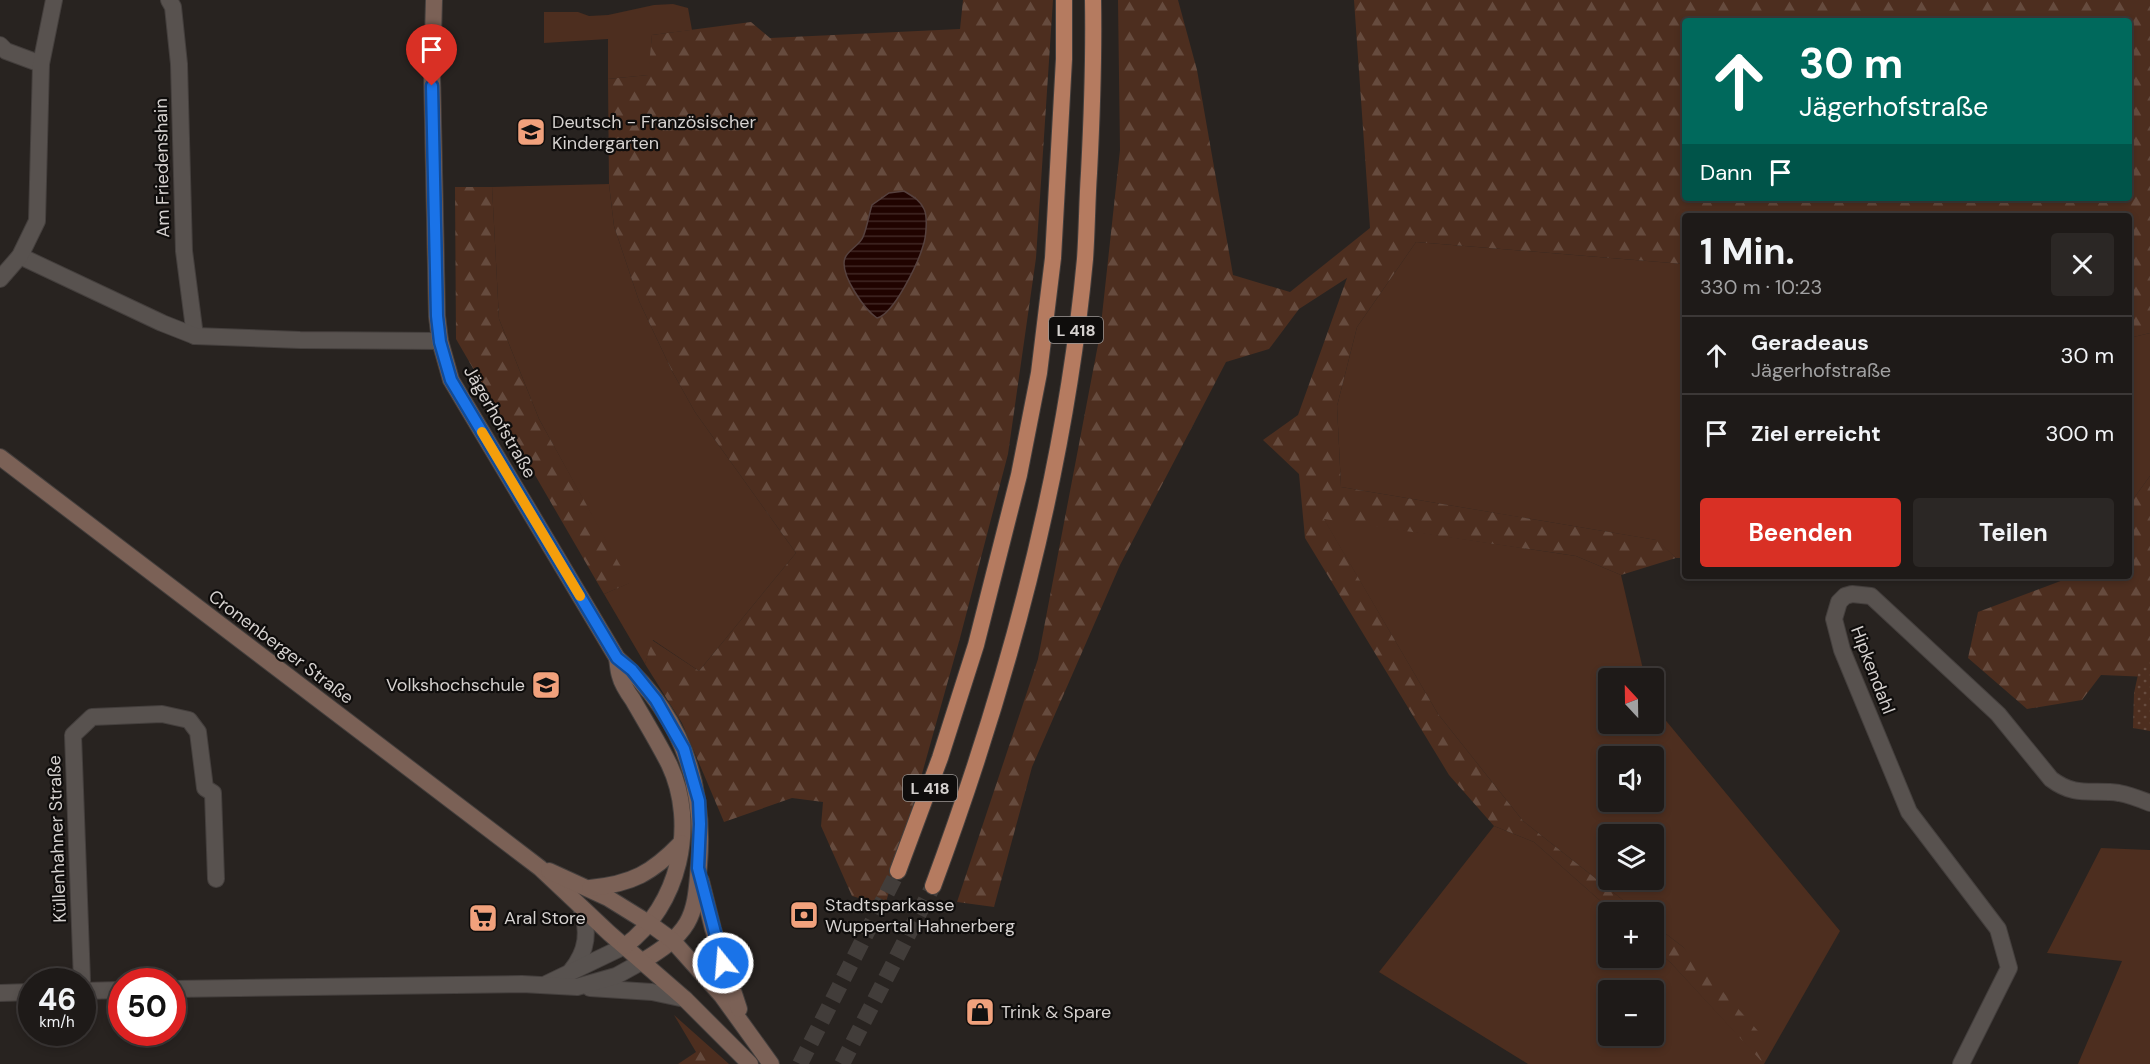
<!DOCTYPE html>
<html lang="de">
<meta charset="utf-8">
<style>
body{margin:0;font-family:"DM Sans",sans-serif;background:#2b2725;color:#f1f3f6;height:100vh;display:flex;flex-direction:column;font-size:22px;white-space:nowrap}
*{box-sizing:border-box;margin:0}
p{font-size:20px;color:#a1a1a2}
.icon{flex:none;width:33px;height:33px;fill:none;stroke:currentColor;stroke-width:2;stroke-linecap:round;stroke-linejoin:round}
.map{position:relative;flex:1;overflow:hidden}
.drawer{position:absolute;left:1682px;top:213px;width:450px;height:366px;display:flex;flex-direction:column;background:#1e1a18;border-radius:6px;box-shadow:0 3px 9px #0003,0 0 0 2px #3c3837}
.drawer>*{flex:none}
.top-card{position:absolute;left:1682px;top:18px;width:450px;height:183px;border-radius:6px;box-shadow:0 3px 9px #0003,0 0 0 2px #3c3837;background:#00695c;color:#fff;overflow:hidden}
.needle{width:39px;rotate:338deg}
.controls{position:absolute;left:1598px;top:668px;display:grid;gap:12px}
.controls a{display:grid;place-items:center;width:66px;height:66px;border-radius:6px;background:#1e1a18;box-shadow:0 3px 9px #0003,0 0 0 2px #3c3837;font-size:30px}
.speed{position:absolute;left:18px;top:968px;display:flex;gap:12px;font-size:30px;font-weight:700;text-align:center}
.speed>*{display:grid;place-content:center;width:78px;height:78px;border-radius:50%;background:#1e1a18;box-shadow:0 3px 9px #0003,0 0 0 2px #3c3837;line-height:1}
.speed small{font-size:15px;font-weight:400}
.speed .limit{border:9px solid #d22;background:#fff;color:#111}
.pin{position:absolute;display:grid;place-items:center;width:51px;height:51px;color:#fff;margin:-62px -26px;border-radius:50% 50% 50% 0;rotate:-45deg;box-shadow:0 0 6px #0007}
.pin .icon{rotate:45deg}
.me{position:absolute;width:66px;margin:-33px;rotate:343deg;stroke-linejoin:round;filter:drop-shadow(0 0 4px #0008)}
.turn{display:flex;align-items:center;gap:21px;height:126px;padding:0 18px;font-size:27px}
.turn .icon{width:78px;height:78px;stroke-width:2.5}
.turn b{display:block;font-size:42px;line-height:51px}
.then{display:flex;align-items:center;height:57px;padding:0 18px;background:#0003;gap:12px;font-size:22px}
.round{display:grid;place-items:center;flex:none;width:63px;height:63px;border-radius:6px;background:#2b2725}
.overview{display:flex;align-items:center;justify-content:space-between;height:102px;padding:0 18px}
h1{font-size:36px;font-weight:700;line-height:45px}
.primary-button{display:flex;gap:12px;margin-top:auto;padding:12px 18px}
.primary-button a{flex:1;height:69px;border-radius:6px;background:#d93025;color:#fff;font-size:24px;font-weight:700;line-height:69px;text-align:center}
.primary-button a+a{background:#2b2725;color:#f1f3f6}
ul{padding:0;list-style:none}
li{display:flex;align-items:center;gap:18px;height:78px;padding:0 18px;border-top:2px solid #3c3837}
li div{flex:1}
li b{display:block;font-size:22px}
li em{font-style:normal}
.map>svg:first-child{display:block}
.grass{fill:#4d2e1f;fill-rule:evenodd}
.forest{fill:url(#forest-firs);fill-rule:evenodd}
.park{fill:url(#park-dots)}
.water{fill:url(#water-rules);stroke:#56413e;stroke-width:1.5}
.lines{fill:none;stroke-linecap:round;stroke-linejoin:round}
.trunk-tunnel{stroke:#423d3a;stroke-width:16;stroke-dasharray:16 8;stroke-linecap:butt}
.minor-casing{stroke:#443f3d;stroke-width:18}
.tertiary-casing{stroke:#443f3d;stroke-width:18}
.secondary-casing{stroke:#443f3d;stroke-width:18}
.trunk-casing{stroke:#443f3d;stroke-width:18}
.minor{stroke:#58524f;stroke-width:16}
.tertiary{stroke:#58524f;stroke-width:16}
.secondary{stroke:#7b6156;stroke-width:16}
.trunk{stroke:#b57b60;stroke-width:16}
.route-casing{stroke:#114b97;stroke-width:15}
.route{stroke:#1a73e8;stroke-width:10}
.slow{stroke:#f59e0b;stroke-width:10}
.labels{text-anchor:middle;stroke-width:4.5;stroke-linejoin:round;paint-order:stroke}
.shield{fill:#0f0d0c;stroke:#9a9694;stroke-width:1.5}
.shield-label{font-size:16px;font-weight:bold;fill:#d5d1cf}
.poi-label{font-size:18px;fill:#d5d1cf;stroke:#0f0d0c;text-anchor:start}
.street-label{font-size:18px;fill:#d5d1cf;stroke:#0f0d0c}
</style>
<div class="map">
<svg width="2150" height="1064" viewBox="0 0 2150 1064">
<defs>
<pattern id="forest-firs" width="22" height="20" patternUnits="userSpaceOnUse" patternTransform="scale(1.5)"><rect width="22" height="20" fill="#4d2e1f"/><path d="M5 1l3.5 6h-7zM16 11l3.5 6h-7z" fill="#664b3e"/></pattern>
<pattern id="park-dots" width="8" height="8" patternUnits="userSpaceOnUse" patternTransform="scale(1.5)"><rect width="8" height="8" fill="#4d2e1f"/><path d="M2 2h.1M6 6h.1" fill="none" stroke="#664b3e" stroke-width="1.8" stroke-linecap="round"/></pattern>
<pattern id="water-rules" width="6" height="5" patternUnits="userSpaceOnUse" patternTransform="scale(1.5)"><rect width="6" height="5" fill="#200300"/><path d="M0 2.5h6" fill="none" stroke="#402724"/></pattern>
</defs>
<rect width="100%" height="100%" fill="#282320"/>
<g class="grass">
<path d="M 673,4 L 688,8 L 692,30 L 652,35 L 649,75 L 608,79 L 608,39 L 544,43 L 544,12 L 578,12 L 589,16 L 608,15 L 654,5 Z"/>
<path d="M 609,184 L 614,226 L 639,301 L 672,371 L 695,412 L 796,553 L 699,671 L 653,640 L 645,664 L 604,594 L 629,583 L 539,419 L 499,319 L 492,187 Z"/>
<path d="M 1416,242 L 1684,264 L 1684,558 L 1676,558 L 1656,540 L 1341,487 L 1337,406 L 1357,327 Z"/>
<path d="M 2150,333 L 2150,476 L 2134,498 L 2129,501 L 2129,338 Z"/>
<path d="M 1323,518 L 1576,556 L 1621,575 L 1645,678 L 1608,678 L 1608,723 L 1653,723 L 1653,705 L 1840,931 L 1764,1064 L 1528,1064 L 1379,972 L 1494,826 L 1534,842 L 1613,912 L 1608,912 L 1608,957 L 1653,957 L 1653,947 L 1671,963 L 1764,1063 L 1683,947 L 1653,924 L 1653,912 L 1638,912 L 1523,821 L 1438,714 ZM 1608,756 L 1653,756 L 1653,801 L 1608,801 ZM 1608,834 L 1653,834 L 1653,879 L 1608,879 ZM 1608,990 L 1653,990 L 1653,1035 L 1608,1035 Z"/>
<path d="M 2101,848 L 2150,850 L 2150,1064 L 2078,1064 L 2122,961 L 2047,953 Z"/>
</g>
<g class="forest">
<path d="M 963,0 L 1053,0 L 1036,258 L 1008,454 L 960,638 L 885,906 L 852,896 L 821,826 L 823,802 L 792,798 L 724,822 L 682,723 L 645,664 L 652,640 L 699,671 L 796,553 L 695,412 L 672,371 L 639,301 L 614,226 L 609,184 L 608,79 L 648,75 L 652,35 L 751,22 L 770,38 L 960,29 Z"/>
<path d="M 1118,0 L 1178,0 L 1197,70 L 1233,275 L 1290,292 L 1370,228 L 1354,0 L 2150,0 L 2150,333 L 2129,338 L 2128,216 L 1684,216 L 1684,264 L 1416,242 L 1357,327 L 1337,406 L 1341,487 L 1657,540 L 1676,558 L 1621,575 L 1576,556 L 1324,519 L 1438,714 L 1523,821 L 1638,912 L 1613,912 L 1534,842 L 1494,826 L 1449,775 L 1305,538 L 1299,474 L 1263,440 L 1298,415 L 1347,278 L 1299,309 L 1269,349 L 1226,362 L 1120,565 L 1032,767 L 994,907 L 957,902 L 1038,659 L 1100,334 L 1120,150 ZM 1684,21 L 2128,21 L 2128,198 L 1684,198 Z"/>
<path d="M 455,187 L 492,187 L 499,319 L 539,419 L 630,583 L 604,594 L 456,339 Z"/>
<path d="M 2150,476 L 2150,677 L 2101,675 L 2082,700 L 2027,709 L 1968,658 L 1978,612 L 2074,576 L 2128,576 L 2129,501 L 2134,498 Z"/>
<path d="M 1653,924 L 1683,947 L 1758,1031 L 1764,1064 L 1671,963 L 1653,947 Z"/>
<path d="M 674,1015 L 729,1064 L 678,1064 L 696,1052 Z"/>
</g>
<path class="park" d="M 2150,658 L 2150,731 L 2133,728 L 2134,693 L 2139,670 Z"/>
<path class="water" d="M 904,191 C 912,196 920,200 924,209 C 928,217 926,238 923,246 C 918,263 894,314 877,318 C 865,310 839,274 845,258 C 848,250 860,245 863,237 C 867,228 869,214 872,205 L 889,193 Z"/>
<g class="lines">
<g class="trunk-tunnel">
<path d="M 800,1064 L 898,871"/>
<path d="M 842,1064 L 933,886"/>
</g>
<g class="minor-casing">
<g id="minor">
<path d="M 169,0 L 173,7 L 179,64 L 184,251 L 195,336"/>
<path d="M 0,45 L 6,51 L 41,64"/>
<path d="M 20,256 L 162,323 L 195,336 L 300,340 L 440,341"/>
<path d="M 0,279 L 20,256 L 37,221 L 41,64 L 54,0"/>
<path d="M 82,981 L 73,735 L 92,717 L 162,714 L 189,720 L 198,732 L 205,788 L 213,793 L 216,879"/>
<path d="M 1961,1064 L 2009,968 L 1998,929 L 1909,812 L 1842,650 L 1834,619 L 1839,602 L 1845,596 L 1852,594 L 1871,596 L 1998,714 L 2051,779 C 2076,798 2092,789 2119,793 C 2130,795 2140,799 2150,803"/>
</g>
</g>
<g class="tertiary-casing">
<g id="tertiary">
<path d="M 571,971 C 588,950 589,931 581,907"/>
<path d="M 546,984 L 625,946"/>
<path d="M 590,988 L 652,992 L 685,999"/>
<path d="M 172,989 L 522,984 L 577,987 L 616,976 L 643,961"/>
<path d="M 82,991 L 122,990"/>
<path d="M 0,993 L 32,992"/>
</g>
</g>
<g class="secondary-casing">
<g id="secondary">
<path d="M 434,0 L 432,74 L 437,316 L 440,341 L 451,380 L 617,658 C 680,713 706,782 699,865 C 697,884 697,906 687,923 C 677,940 659,951 643,961"/>
<path d="M 0,457 L 540,868 L 609,933 L 685,999 L 750,1064"/>
<path d="M 617,658 C 618,664 618,670 620,676 C 622,684 628,693 633,700 C 645,721 658,742 669,764 C 698,825 679,906 625,946"/>
<path d="M 549,871 L 608,898 L 650,924 L 672,940 L 722,996 L 771,1064"/>
<path d="M 701,881 L 713,929 L 739,1009"/>
<path d="M 590,888 C 632,884 652,873 681,843"/>
</g>
</g>
<g class="trunk-casing">
<g id="trunk">
<path d="M 898,871 L 940,758 L 976,645 L 1019,475 L 1039,373 L 1053,258 L 1064,59 L 1064,0"/>
<path d="M 933,886 C 1008,684 1065,474 1085,259 C 1087,231 1087,202 1089,173 C 1092,115 1094,58 1093,0"/>
</g>
</g>
<use href="#minor" class="minor"/>
<use href="#tertiary" class="tertiary"/>
<use href="#secondary" class="secondary"/>
<use href="#trunk" class="trunk"/>
</g>
<g class="lines">
<g class="route-casing">
<path id="route" d="M 432,86 L 437,316 L 440,342 L 451,380 L 617,658 L 632,670 L 656,700 L 684,749 L 699,801 L 700,824 L 698,868 L 723,963"/>
</g>
<use href="#route" class="route"/>
<path class="slow" d="M 482,432 L 580,596"/>
</g>
<defs>
<g id="school-square" transform="scale(1.5)"><rect x="-9" y="-9" width="18" height="18" rx="4" fill="#f1a17c" stroke="#0f0d0c"/><path d="M0-5L7-2L0 1L-7-2ZM-4 1L0 2.5L4 1V4Q0 6-4 4Z" fill="#111"/></g>
<g id="university-square" transform="scale(1.5)"><rect x="-9" y="-9" width="18" height="18" rx="4" fill="#f1a17c" stroke="#0f0d0c"/><path d="M0-5L7-2L0 1L-7-2ZM-4 1L0 2.5L4 1V4Q0 6-4 4Z" fill="#111"/></g>
<g id="bank-square" transform="scale(1.5)"><rect x="-9" y="-9" width="18" height="18" rx="4" fill="#f1a17c" stroke="#0f0d0c"/><path d="M-6-4H6V4H-6ZM0-2.3a2.3 2.3 0 1 0 0 4.6a2.3 2.3 0 1 0 0-4.6Z" fill="#111"/></g>
<g id="supermarket-square" transform="scale(1.5)"><rect x="-9" y="-9" width="18" height="18" rx="4" fill="#f1a17c" stroke="#0f0d0c"/><path d="M-6-5.5h2.5l.6 2H6L4.5 2H-2.5L-4.4-4H-6ZM-1.5 3.2a1.3 1.3 0 1 0 .1 0ZM3 3.2a1.3 1.3 0 1 0 .1 0Z" fill="#111"/></g>
<g id="shop-square" transform="scale(1.5)"><rect x="-9" y="-9" width="18" height="18" rx="4" fill="#f1a17c" stroke="#0f0d0c"/><path d="M-5-2.5h2.3a2.7 3.5 0 0 1 5.4 0H5L5.5 6h-11ZM-1.5-2.5h3a1.5 2.3 0 0 0-3 0Z" fill="#111"/></g>
</defs>
<g fill-rule="evenodd">
<use href="#school-square" x="531" y="132"/>
<use href="#university-square" x="546" y="685"/>
<use href="#bank-square" x="804" y="915"/>
<use href="#supermarket-square" x="483" y="918"/>
<use href="#shop-square" x="980" y="1012"/>
</g>
<g class="labels">
<g class="shield">
<rect x="1049" y="317" width="54" height="26" rx="4.5"/>
<rect x="903" y="775" width="54" height="26" rx="4.5"/>
</g>
<g class="shield-label">
<text x="1076" y="336">L 418</text>
<text x="930" y="794">L 418</text>
</g>
<g class="poi-label">
<text x="552" y="128">Deutsch - Französischer<tspan x="552" dy="21">Kindergarten</tspan></text>
<text x="525" y="691" text-anchor="end">Volkshochschule</text>
<text x="825" y="911">Stadtsparkasse<tspan x="825" dy="21">Wuppertal Hahnerberg</tspan></text>
<text x="504" y="924">Aral Store</text>
<text x="1001" y="1018">Trink &amp; Spare</text>
</g>
<g class="street-label">
<text transform="translate(162 168) rotate(-91)" y="6">Am Friedenshain</text>
<text transform="translate(500 422) rotate(60)" y="6">Jägerhofstraße</text>
<text transform="translate(281 647) rotate(37)" y="6">Cronenberger Straße</text>
<text transform="translate(1873 670) rotate(69)" y="6">Hipkendahl</text>
<text transform="translate(57 839) rotate(-92)" y="6">Küllenhahner Straße</text>
</g>
</g>
</svg>
<div class="controls">
<a><svg class="needle" viewBox="-14 -14 28 28"><path d="M0-13l5 13h-10z" fill="#e53935"/><path d="M0 13l5-13h-10z" fill="#a1a1a2"/></svg></a>
<a><svg class="icon" aria-label="sound" viewBox="0 0 24 24"><path d="M4 9h4l5-4v14l-5-4H4zM17 9q2 3 0 6"/></svg></a>
<a><svg class="icon" aria-label="layers" viewBox="0 0 24 24"><path d="M12 4l9 5-9 5-9-5zM3 14l9 5 9-5"/></svg></a>
<a>+</a>
<a>−</a>
</div>
<div class="speed"><div>46<small>km/h</small></div><div class="limit">50</div></div>
<div class="pin" style="left:432px;top:86px;background:#d93025"><svg class="icon" aria-label="arrive" viewBox="0 0 24 24"><path d="M6 21V4h12l-3 4 3 4H6"/></svg></div>
<svg class="me" style="left:723px;top:963px" viewBox="-20 -20 40 40"><circle r="17" fill="#1a73e8" stroke="#fff" stroke-width="3"/><path d="M0-11L8 9 0 5-8 9z" fill="#fff"/></svg>
<div class="top-card">
<div class="turn"><svg class="icon" aria-label="ahead" viewBox="0 0 24 24"><path d="M12 20V5M6 11l6-6 6 6"/></svg><div><b>30 m</b>Jägerhofstraße</div></div>
<div class="then">Dann<svg class="icon" aria-label="arrive" viewBox="0 0 24 24"><path d="M6 21V4h12l-3 4 3 4H6"/></svg></div>
</div>
<section class="drawer">
<div class="overview"><div><h1>1 Min.</h1><p>330 m · 10:23</p></div><a class="round"><svg class="icon" aria-label="close" viewBox="0 0 24 24"><path d="M6 6l12 12M18 6L6 18"/></svg></a></div>
<ul>
<li><svg class="icon" aria-label="ahead" viewBox="0 0 24 24"><path d="M12 20V5M6 11l6-6 6 6"/></svg><div><b>Geradeaus</b><p>Jägerhofstraße</p></div><em>30 m</em></li>
<li><svg class="icon" aria-label="arrive" viewBox="0 0 24 24"><path d="M6 21V4h12l-3 4 3 4H6"/></svg><div><b>Ziel erreicht</b></div><em>300 m</em></li>
</ul>
<div class="primary-button"><a>Beenden</a><a>Teilen</a></div>
</section>
</div>
